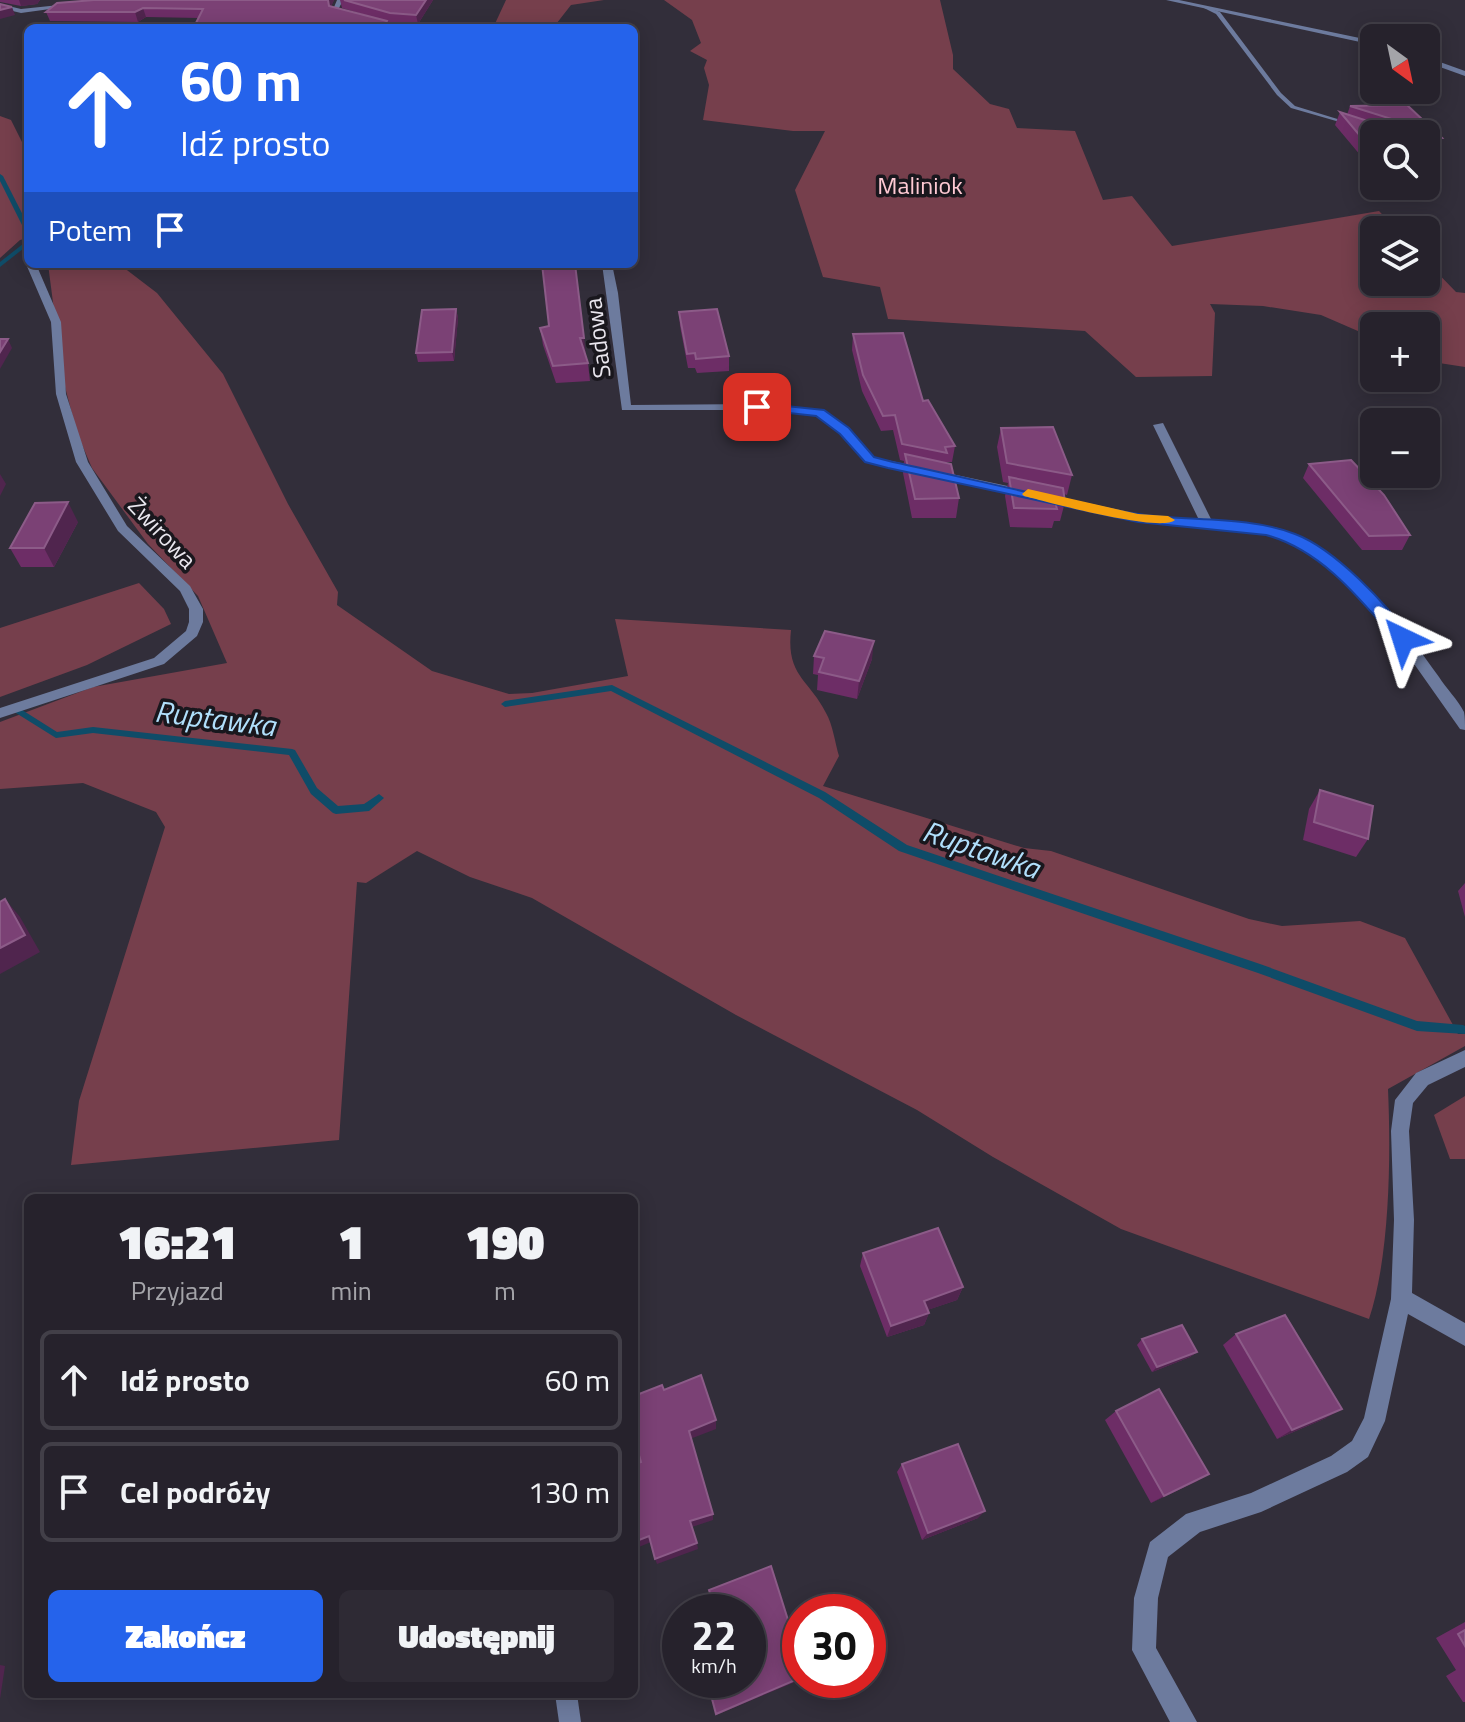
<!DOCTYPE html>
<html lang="pl">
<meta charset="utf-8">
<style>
body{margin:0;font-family:"Titillium Web",sans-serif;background:#2e2a34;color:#f1f3f6;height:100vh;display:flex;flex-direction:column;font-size:30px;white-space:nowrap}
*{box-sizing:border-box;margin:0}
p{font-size:26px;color:#a4a4a9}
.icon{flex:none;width:44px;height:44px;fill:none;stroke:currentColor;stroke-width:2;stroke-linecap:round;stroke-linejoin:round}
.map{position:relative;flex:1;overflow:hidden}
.side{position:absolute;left:24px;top:1194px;width:614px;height:504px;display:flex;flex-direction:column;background:#26222c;border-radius:12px;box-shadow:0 4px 20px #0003,0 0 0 2px #423f48}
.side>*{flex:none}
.banner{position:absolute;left:24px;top:24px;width:614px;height:244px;border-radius:12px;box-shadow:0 4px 20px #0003,0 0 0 2px #423f48;background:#2563eb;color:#fff;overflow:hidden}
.needle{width:52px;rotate:147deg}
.buttons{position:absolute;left:1360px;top:24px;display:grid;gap:16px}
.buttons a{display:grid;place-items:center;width:80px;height:80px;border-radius:12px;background:#26222c;box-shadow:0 4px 20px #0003,0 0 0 2px #423f48;font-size:40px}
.speed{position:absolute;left:662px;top:1594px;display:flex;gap:16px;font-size:40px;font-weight:700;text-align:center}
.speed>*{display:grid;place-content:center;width:104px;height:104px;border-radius:50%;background:#26222c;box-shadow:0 4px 20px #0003,0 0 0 2px #423f48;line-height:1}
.speed small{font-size:20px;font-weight:400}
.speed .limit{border:12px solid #d22;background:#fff;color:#111}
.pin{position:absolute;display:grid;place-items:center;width:68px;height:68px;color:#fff;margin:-34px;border-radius:16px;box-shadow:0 4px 12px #0006}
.me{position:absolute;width:88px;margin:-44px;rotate:319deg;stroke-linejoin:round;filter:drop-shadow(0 0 6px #0008)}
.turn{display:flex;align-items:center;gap:28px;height:168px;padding:0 24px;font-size:36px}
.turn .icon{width:104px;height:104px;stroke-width:2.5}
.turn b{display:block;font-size:56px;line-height:68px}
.then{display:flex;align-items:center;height:76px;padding:0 24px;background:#0003;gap:16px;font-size:30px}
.eta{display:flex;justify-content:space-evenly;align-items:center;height:136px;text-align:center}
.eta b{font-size:48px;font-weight:800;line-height:56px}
.primary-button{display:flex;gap:16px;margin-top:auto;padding:16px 24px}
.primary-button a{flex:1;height:92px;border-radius:12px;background:#2563eb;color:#fff;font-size:32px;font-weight:800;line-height:92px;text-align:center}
.primary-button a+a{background:#2e2a34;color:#f1f3f6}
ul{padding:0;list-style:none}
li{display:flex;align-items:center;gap:24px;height:100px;margin:0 16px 12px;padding:0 8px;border:4px solid #423f48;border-radius:12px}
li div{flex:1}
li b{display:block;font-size:30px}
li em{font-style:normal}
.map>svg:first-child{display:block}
.green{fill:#763f4c}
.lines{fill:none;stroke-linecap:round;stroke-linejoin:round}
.stream{fill:#0f4c68;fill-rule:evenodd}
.service{fill:#6d7b9e;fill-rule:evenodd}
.minor{fill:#6d7b9e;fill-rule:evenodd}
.wall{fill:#6d2d66}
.shaded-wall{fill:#50254e}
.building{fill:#7b4175;stroke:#8c5b88;stroke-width:2}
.route{fill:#2563eb;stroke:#184099;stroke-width:2}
.slow{fill:#f59e0b}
.labels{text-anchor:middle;stroke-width:7;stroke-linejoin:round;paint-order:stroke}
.far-park-label{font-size:24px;fill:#fec9d3;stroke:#19171d}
.far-street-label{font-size:24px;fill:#e9e6ee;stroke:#19171d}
.water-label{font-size:30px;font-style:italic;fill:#b0dffb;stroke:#19171d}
</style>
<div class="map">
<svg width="1465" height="1722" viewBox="0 0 1465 1722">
<rect width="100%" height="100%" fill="#322e3a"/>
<g class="green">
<path d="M 506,0 L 604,0 L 571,5 L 553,28 L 493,28 Z"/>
<path d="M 664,0 L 940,0 L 953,55 L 953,69 L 990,104 L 1009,109 L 1017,128 L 1075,131 L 1103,200 L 1132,196 L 1172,246 L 1379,211 L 1397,230 L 1374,230 L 1374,282 L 1426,282 L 1426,261 L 1456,292 L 1465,293 L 1465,367 L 1426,361 L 1426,326 L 1374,326 L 1374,338 L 1321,315 L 1263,306 L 1210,304 L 1215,313 L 1212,376 L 1136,377 L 1085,331 L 888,319 L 880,287 L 823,277 L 795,190 L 825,131 L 793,131 L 703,120 L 709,85 L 704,68 L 707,60 L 690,51 L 701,43 L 692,20 Z"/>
<path d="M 0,116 L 11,120 L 28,154 L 28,238 L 20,240 L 0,258 Z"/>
<path d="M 48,264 L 119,264 L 157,293 L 223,374 L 288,504 L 338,592 L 337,605 L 432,671 L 509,694 L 532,693 L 628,676 L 615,619 L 791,630 C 786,676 808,678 826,713 C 833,725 835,743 839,756 L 823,786 L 1024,848 L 1051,851 L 1249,919 L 1282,926 L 1360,921 L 1405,938 L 1458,1034 L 1465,1034 L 1465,1046 L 1388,1089 C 1391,1156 1390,1256 1369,1319 L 1121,1229 L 993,1157 L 917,1110 L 736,1015 L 532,898 L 470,877 L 417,851 L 366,883 L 357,882 L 339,1140 L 71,1165 L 79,1101 L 165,827 L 156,812 L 83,783 L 0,789 L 0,722 L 93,687 L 227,663 L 198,596 L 148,544 L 92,468 L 77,433 L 63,379 Z"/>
<path d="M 139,583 L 164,609 L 171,624 L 87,665 L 0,697 L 0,628 Z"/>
<path d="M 1465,1096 L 1465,1159 L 1450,1159 L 1434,1115 Z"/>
</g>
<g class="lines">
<g class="stream">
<path d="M 0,174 L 3,176 L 28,225 L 28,233 L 25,231 L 0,181 Z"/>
<path d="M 28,240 L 28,245 L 0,267 L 0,262 Z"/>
<path d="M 612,685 L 825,792 L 907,845 L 1260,964 L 1417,1021 L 1463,1025 L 1465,1026 L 1465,1034 L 1417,1031 L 1258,973 L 899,851 L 819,798 L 611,691 L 505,707 L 501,704 L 505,701 Z"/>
<path d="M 19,708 L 57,732 L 93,727 L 292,749 L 295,750 L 317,788 L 338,806 L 364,804 L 379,794 L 384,798 L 369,811 L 336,814 L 333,813 L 311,794 L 289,755 L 93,733 L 56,738 L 16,713 L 15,711 L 16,709 Z"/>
</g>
<g class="service">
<path d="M 1204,6 L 1220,12 L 1281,93 L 1295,106 L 1357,125 L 1357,127 L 1291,108 L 1277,95 L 1216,14 L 1204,8 Z"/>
<path d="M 555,1694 L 577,1694 L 581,1722 L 559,1722 Z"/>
</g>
<g class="minor">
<path d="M 337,0 L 343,0 L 338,10 L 400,28 L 389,28 L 332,12 Z"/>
<path d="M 1166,0 L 1179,0 L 1374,41 L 1374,45 Z"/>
<path d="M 0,4 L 21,9 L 69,4 L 72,6 L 21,13 L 0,8 Z"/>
<path d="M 1426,57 L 1465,71 L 1465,76 L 1426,62 Z"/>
<path d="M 28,262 L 28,264 L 36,264 L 61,322 L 66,394 L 88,462 L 127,526 L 190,586 L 203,609 L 203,622 L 197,636 L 164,664 L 0,718 L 0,708 L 154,658 L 186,631 L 189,622 L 189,609 L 180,591 L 118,531 L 76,462 L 56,394 L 51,322 L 26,264 Z"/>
<path d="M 602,264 L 612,264 L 618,293 L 631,405 L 757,404 L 820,410 L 849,429 L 873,457 L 1138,514 L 1199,520 L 1153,425 L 1163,423 L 1212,521 C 1239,523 1270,522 1296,535 C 1357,563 1401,624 1439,677 C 1446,688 1458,700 1464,712 C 1465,717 1465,724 1465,730 L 1460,729 L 1405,651 L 1360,597 L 1312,554 L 1287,540 L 1250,531 L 1138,522 L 865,462 L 841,433 L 817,416 L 757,410 L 622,410 Z"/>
<path d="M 1465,1050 L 1465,1067 L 1428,1085 L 1413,1103 L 1409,1131 L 1414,1220 L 1412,1293 L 1465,1323 L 1465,1346 L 1408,1314 L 1385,1421 L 1368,1457 L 1347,1472 L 1261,1512 L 1200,1532 L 1168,1557 L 1158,1598 L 1156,1648 L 1197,1722 L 1170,1722 L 1132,1650 L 1134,1598 L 1150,1542 L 1186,1514 L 1251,1493 L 1331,1456 L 1352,1441 L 1364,1418 L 1391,1299 L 1394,1220 L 1391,1131 L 1395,1100 L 1416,1073 Z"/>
</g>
</g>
<g class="wall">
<path d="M 0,0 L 40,0 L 37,4 L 21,6 L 0,2 Z"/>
<path d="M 94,0 L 334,0 L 331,6 L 388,28 L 196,28 L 195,25 L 199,18 L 146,17 L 138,22 L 50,21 L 46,12 Z"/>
<path d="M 340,0 L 433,0 L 418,24 L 392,23 L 342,8 Z"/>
<path d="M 1407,105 L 1442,138 L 1437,151 L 1426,151 L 1426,134 L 1374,134 L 1374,155 L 1361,156 L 1335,125 L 1340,112 L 1347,115 L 1350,106 Z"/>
<path d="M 456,309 L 458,318 L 454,361 L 418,362 L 416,353 Z"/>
<path d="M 679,312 L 729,356 L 729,371 L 697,373 L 695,368 L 688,368 L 680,326 Z"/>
<path d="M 540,328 L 586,355 L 588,363 L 590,381 L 556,383 L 543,345 Z"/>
<path d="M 853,334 L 923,401 L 955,446 L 952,462 L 946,462 L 959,498 L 956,518 L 912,518 L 903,473 L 904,461 L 900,460 L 893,430 L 881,431 L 862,391 L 852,350 Z"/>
<path d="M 1001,428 L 1072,475 L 1067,495 L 1064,494 L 1065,502 L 1060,521 L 1054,521 L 1052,528 L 1010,527 L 1005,496 L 1008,483 L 1003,482 L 997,447 Z"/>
<path d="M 1309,464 L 1410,535 L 1402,550 L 1362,550 L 1303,478 Z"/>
<path d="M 78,522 L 54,567 L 21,567 L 10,548 Z"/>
<path d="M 814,656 L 872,659 L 857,699 L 817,690 L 818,675 L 813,674 Z"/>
<path d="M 1320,790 L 1368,839 L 1356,857 L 1303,840 L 1309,809 Z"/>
<path d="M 1465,883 L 1465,917 L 1458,891 Z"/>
<path d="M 863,1253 L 963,1287 L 957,1300 L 927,1310 L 929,1313 L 924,1325 L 887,1337 L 860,1266 Z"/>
<path d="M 1236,1334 L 1326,1418 L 1277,1439 L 1223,1345 Z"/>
<path d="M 1142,1339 L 1197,1352 L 1190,1357 L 1152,1372 L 1137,1345 Z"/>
<path d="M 1116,1411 L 1209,1474 L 1195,1482 L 1151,1503 L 1105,1420 Z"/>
<path d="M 902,1464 L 978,1518 L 922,1540 L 897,1472 Z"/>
<path d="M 1465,1622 L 1465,1702 L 1463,1702 L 1446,1676 L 1456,1670 L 1436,1638 Z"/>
</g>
<g class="shaded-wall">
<path d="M 19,0 L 40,0 L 37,4 L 21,6 Z"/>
<path d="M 328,0 L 334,0 L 329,11 L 327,2 Z"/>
<path d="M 426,0 L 433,0 L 418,24 L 416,15 Z"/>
<path d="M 12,7 L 15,15 L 0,19 L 0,10 Z"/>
<path d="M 143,8 L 146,17 L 138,22 L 135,12 Z"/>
<path d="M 456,309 L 458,318 L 454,361 L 452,352 Z"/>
<path d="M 580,338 L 584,338 L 586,355 Z"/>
<path d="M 8,339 L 12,348 L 0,369 L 0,352 Z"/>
<path d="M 0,474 L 6,484 L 0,496 Z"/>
<path d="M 68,502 L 78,522 L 54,567 L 44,548 Z"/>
<path d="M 874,641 L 872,659 L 857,699 L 859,681 Z"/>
<path d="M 5,899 L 20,917 L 40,952 L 0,974 L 0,948 Z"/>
<path d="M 963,1287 L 957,1300 L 919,1313 L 924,1301 Z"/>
<path d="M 929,1313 L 924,1325 L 887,1337 L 891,1326 Z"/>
<path d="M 1197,1352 L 1190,1357 L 1152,1372 L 1157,1367 Z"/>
<path d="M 1342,1409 L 1326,1418 L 1277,1439 L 1292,1430 Z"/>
<path d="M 716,1420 L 716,1429 L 690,1439 L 689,1431 Z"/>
<path d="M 1209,1474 L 1195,1482 L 1151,1503 L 1164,1496 Z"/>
<path d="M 985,1511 L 978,1518 L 922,1540 L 928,1533 Z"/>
<path d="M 713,1514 L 713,1520 L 692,1527 L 690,1521 Z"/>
<path d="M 649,1536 L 651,1542 L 634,1549 L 634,1542 Z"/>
<path d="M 697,1543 L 698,1549 L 657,1564 L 655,1559 Z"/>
<path d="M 0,1665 L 5,1666 L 0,1699 Z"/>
<path d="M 800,1678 L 800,1680 L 716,1715 L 716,1714 Z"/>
</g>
<g class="building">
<path d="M 94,0 L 328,0 L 329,6 L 387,21 L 384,28 L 209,28 L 211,24 L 195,25 L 203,9 L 143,8 L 135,12 L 46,12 L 57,3 Z"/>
<path d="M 344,0 L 426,0 L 416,15 L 390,13 Z"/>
<path d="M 0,4 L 12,7 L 0,10 Z"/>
<path d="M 1407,105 L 1442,138 L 1426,139 L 1426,134 L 1374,134 L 1374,142 L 1366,143 L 1340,112 L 1380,125 L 1392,125 L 1395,120 L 1350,106 Z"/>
<path d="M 542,264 L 575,264 L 584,338 L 580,338 L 588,363 L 553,366 L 540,328 L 549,326 Z"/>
<path d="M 456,309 L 452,352 L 416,353 L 422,310 Z"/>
<path d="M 717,309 L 729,356 L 696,359 L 695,353 L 687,354 L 679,312 Z"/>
<path d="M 903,333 L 923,401 L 928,400 L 955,446 L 945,447 L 947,453 L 902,444 L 895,415 L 883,416 L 863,375 L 853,334 Z"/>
<path d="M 0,339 L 8,339 L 0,352 Z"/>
<path d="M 1053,427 L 1072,475 L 1007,463 L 1001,428 Z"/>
<path d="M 905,454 L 951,464 L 959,498 L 915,499 Z"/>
<path d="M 1351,460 L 1384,495 L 1410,535 L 1369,536 L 1309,464 Z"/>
<path d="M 1009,477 L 1063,488 L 1065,502 L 1055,502 L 1057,509 L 1014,508 Z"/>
<path d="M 68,502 L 44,548 L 10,548 L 35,503 Z"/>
<path d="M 825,631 L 874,641 L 859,681 L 819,672 L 824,658 L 814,656 Z"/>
<path d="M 1320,790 L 1373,806 L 1368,839 L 1314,822 Z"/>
<path d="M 5,899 L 25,935 L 0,948 L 0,902 Z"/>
<path d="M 938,1228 L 963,1287 L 924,1301 L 929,1313 L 891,1326 L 863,1253 Z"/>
<path d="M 1285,1315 L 1342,1409 L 1292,1430 L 1236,1334 Z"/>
<path d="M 1182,1325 L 1197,1352 L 1157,1367 L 1142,1339 Z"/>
<path d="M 701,1375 L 716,1420 L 689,1431 L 713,1514 L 690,1521 L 697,1543 L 655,1559 L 649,1536 L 634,1542 L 634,1464 L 641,1462 L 634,1438 L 634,1396 L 662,1385 L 664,1390 Z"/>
<path d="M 1159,1389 L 1209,1474 L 1164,1496 L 1116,1411 Z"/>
<path d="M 958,1444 L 985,1511 L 928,1533 L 902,1464 Z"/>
<path d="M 771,1566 L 800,1658 L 800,1678 L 716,1714 L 707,1680 L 748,1680 L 748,1612 L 716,1612 L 709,1590 Z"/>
<path d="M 1465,1630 L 1465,1646 L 1458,1634 Z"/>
</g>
<path class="route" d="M 757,403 L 824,410 L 849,428 L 874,457 L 893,462 C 974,479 1056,501 1138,514 C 1188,522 1246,515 1295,534 C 1335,549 1387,604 1411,639 L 1409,643 L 1398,643 C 1361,600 1322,550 1266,535 L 1138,522 L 888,468 L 865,462 L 840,434 L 816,416 L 752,409 L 752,404 Z"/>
<path class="slow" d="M 1028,489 L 1138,514 L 1168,516 L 1175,520 C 1160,533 1048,502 1024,496 L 1022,494 Z"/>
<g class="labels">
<g class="far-park-label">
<text x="920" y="194">Maliniok</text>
</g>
<g class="far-street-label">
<text transform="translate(598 338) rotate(-97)" y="8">Sadowa</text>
<text transform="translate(162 533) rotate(47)" y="8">Żwirowa</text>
</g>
<g class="water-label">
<text transform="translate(215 719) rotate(7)" y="10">Ruptawka</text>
<text transform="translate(981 850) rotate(19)" y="10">Ruptawka</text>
</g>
</g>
</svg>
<div class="buttons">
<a><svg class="needle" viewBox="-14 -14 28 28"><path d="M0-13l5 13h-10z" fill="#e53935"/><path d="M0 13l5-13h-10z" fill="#a4a4a9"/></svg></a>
<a><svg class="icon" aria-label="search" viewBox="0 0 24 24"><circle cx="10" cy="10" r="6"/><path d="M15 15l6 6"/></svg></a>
<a><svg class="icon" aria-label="layers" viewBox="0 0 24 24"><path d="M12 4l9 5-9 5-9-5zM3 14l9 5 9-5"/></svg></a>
<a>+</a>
<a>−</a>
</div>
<div class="speed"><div>22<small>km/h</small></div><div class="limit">30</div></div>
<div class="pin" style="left:757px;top:407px;background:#d93025"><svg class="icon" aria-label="arrive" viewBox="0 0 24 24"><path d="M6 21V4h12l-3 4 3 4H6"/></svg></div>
<svg class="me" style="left:1403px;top:639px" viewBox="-20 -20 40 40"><path d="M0-17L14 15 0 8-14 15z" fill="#2563eb" stroke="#fff" stroke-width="4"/></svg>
<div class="banner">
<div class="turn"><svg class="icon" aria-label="ahead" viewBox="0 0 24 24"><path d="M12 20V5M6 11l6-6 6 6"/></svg><div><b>60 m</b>Idź prosto</div></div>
<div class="then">Potem<svg class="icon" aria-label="arrive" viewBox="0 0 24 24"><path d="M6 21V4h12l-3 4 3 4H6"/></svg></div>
</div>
<section class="side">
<div class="eta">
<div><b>16:21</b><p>Przyjazd</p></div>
<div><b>1</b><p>min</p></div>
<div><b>190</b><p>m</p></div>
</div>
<ul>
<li><svg class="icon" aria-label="ahead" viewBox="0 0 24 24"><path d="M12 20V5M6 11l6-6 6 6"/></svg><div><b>Idź prosto</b></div><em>60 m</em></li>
<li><svg class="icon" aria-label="arrive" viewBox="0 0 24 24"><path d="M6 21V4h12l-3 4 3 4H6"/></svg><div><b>Cel podróży</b></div><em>130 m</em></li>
</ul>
<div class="primary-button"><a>Zakończ</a><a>Udostępnij</a></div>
</section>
</div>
